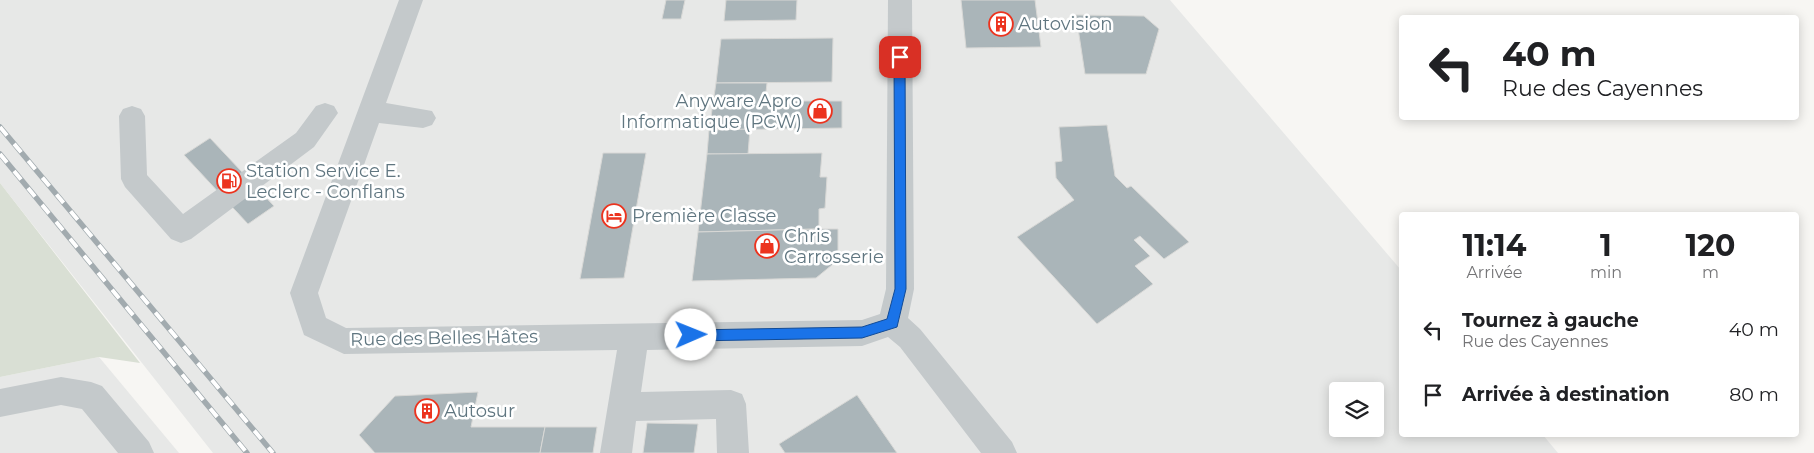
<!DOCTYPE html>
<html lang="fr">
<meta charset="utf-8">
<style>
body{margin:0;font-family:Montserrat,sans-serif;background:#f6f6f6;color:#202124;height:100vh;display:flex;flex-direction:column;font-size:19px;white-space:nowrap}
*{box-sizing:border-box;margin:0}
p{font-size:16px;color:#757577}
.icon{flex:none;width:28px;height:28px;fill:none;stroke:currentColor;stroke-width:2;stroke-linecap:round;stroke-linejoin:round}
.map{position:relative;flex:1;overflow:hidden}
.sheet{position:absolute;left:1399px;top:212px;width:400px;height:225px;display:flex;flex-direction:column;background:#fff;border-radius:5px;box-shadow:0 2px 12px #0003}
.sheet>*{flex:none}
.banner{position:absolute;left:1399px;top:15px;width:400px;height:105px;border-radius:5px;box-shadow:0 2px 12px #0003;background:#fff;color:#202124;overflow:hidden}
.controls{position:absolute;left:1329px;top:382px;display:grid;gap:10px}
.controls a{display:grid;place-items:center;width:55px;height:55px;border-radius:5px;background:#fff;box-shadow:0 2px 12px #0003;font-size:25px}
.pin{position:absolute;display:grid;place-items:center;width:42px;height:42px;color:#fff;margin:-21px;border-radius:10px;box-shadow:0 2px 8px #0006}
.me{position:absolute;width:55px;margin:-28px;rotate:89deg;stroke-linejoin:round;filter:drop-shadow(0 0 4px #0008)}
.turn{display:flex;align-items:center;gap:18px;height:105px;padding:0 20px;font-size:22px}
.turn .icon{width:65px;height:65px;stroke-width:2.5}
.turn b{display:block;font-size:35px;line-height:42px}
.eta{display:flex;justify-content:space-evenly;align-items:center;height:85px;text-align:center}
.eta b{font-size:30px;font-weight:700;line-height:35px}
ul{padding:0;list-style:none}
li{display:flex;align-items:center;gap:15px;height:65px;padding:0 20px}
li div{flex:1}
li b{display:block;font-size:19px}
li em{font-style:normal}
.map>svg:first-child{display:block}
.built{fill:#e7e8e7;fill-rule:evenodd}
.green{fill:#d9dfd4}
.building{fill:#aab5b9;stroke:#d8d8d6}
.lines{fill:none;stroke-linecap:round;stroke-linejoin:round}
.minor{fill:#c4c9cb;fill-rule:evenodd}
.rail-casing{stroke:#a2abaf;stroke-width:5.5}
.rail{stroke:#fff;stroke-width:4;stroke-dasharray:11;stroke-linecap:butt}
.route{fill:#1a73e8;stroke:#114b97}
.labels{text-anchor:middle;stroke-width:5;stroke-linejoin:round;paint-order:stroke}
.poi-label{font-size:18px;fill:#607680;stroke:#fff;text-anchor:start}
.street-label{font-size:18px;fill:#607680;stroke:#fff}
</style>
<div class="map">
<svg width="1814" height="453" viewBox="0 0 1814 453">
<rect width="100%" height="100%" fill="#f7f6f3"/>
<g class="built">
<path d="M 0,0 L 1170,0 L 1401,270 L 1401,435 L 1543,435 L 1558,453 L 213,453 L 0,183 ZM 1338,391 L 1375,391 L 1375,429 L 1338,429 Z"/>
<path d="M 99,357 L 179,453 L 0,453 L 0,377 Z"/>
</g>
<path class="green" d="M 0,183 L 140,363 L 99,357 L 0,377 Z"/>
<g class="building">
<path d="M 666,0 L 685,0 L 681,19 L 662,19 Z"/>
<path d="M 726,0 L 797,0 L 796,20 L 724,21 Z"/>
<path d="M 961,0 L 1035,0 L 1041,47 L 966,48 Z"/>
<path d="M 1076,15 L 1144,16 L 1159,29 L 1146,74 L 1085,74 Z"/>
<path d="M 833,38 L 832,82 L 716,83 L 721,39 Z"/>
<path d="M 716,83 L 767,83 L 765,101 L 842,101 L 842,128 L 709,130 Z"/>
<path d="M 1107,125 L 1115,176 L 1127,188 L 1131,186 L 1189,242 L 1164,259 L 1140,236 L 1134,240 L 1150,256 L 1135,266 L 1153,284 L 1097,324 L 1017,237 L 1074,200 L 1056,178 L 1055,162 L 1062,161 L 1059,127 Z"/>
<path d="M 750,129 L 748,154 L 707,154 L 709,130 Z"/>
<path d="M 210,138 L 274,206 L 248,224 L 184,155 Z"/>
<path d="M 603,153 L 646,153 L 624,278 L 580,279 Z"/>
<path d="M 822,153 L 820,177 L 827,177 L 825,208 L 819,209 L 819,229 L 698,232 L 707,154 Z"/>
<path d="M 819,229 L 838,229 L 838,260 L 816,278 L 692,281 L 698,232 Z"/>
<path d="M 478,392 L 471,427 L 545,427 L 540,453 L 375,453 L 359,435 L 395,396 Z"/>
<path d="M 857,395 L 897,453 L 785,453 L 779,444 Z"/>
<path d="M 647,423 L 698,424 L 694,453 L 643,453 Z"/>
<path d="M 545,427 L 597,427 L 593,453 L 540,453 Z"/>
</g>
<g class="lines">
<g class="minor">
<path d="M 399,0 L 423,0 L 386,103 L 432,111 L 436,118 L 432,125 L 423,128 L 379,123 L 318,293 L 326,318 L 346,328 L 862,320 L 880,314 L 886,289 L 888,0 L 912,0 L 914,289 L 908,318 L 920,329 L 1012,442 L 1017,453 L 981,453 L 900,347 L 888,337 L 862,346 L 647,350 L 641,392 L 731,390 L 742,394 L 746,404 L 749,453 L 717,453 L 716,419 L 636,421 L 632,453 L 600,453 L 617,350 L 344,354 L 304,335 L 290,293 Z"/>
<path d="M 325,103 L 334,106 L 338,113 L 314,147 L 191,239 L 181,243 L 171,239 L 125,187 L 121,179 L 119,116 L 123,109 L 132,106 L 141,109 L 145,116 L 147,175 L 183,214 L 296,133 L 316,106 Z"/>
<path d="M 61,377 L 91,382 L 102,386 L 149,442 L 154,453 L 118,453 L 82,409 L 61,405 L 0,417 L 0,389 Z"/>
</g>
<g class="rail-casing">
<g id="rail">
<path d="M 0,127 L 273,453"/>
<path d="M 0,154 L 247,453"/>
</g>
</g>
<use href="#rail" class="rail"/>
</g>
<path class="route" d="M 900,53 L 905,57 L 906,289 L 897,327 L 862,338 L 691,341 L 687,339 L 685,335 L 687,332 L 691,330 L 862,327 L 887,319 L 895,289 L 894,57 Z"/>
<defs>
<g id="building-ring" transform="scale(1.25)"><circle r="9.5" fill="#fff" stroke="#ec331e" stroke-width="1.5"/><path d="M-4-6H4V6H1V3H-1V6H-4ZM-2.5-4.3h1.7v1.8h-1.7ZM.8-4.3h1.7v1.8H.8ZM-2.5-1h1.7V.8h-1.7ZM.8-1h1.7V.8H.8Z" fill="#ec331e"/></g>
<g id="shop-ring" transform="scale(1.25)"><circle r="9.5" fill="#fff" stroke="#ec331e" stroke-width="1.5"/><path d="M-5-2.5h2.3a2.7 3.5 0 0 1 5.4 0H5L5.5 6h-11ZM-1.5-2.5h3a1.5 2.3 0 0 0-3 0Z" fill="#ec331e"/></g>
<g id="fuel-ring" transform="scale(1.25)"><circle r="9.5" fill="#fff" stroke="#ec331e" stroke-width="1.5"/><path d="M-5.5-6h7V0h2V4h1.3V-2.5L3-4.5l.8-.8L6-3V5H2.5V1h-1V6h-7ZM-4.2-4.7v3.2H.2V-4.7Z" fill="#ec331e"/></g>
<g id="hotel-ring" transform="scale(1.25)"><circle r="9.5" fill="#fff" stroke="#ec331e" stroke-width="1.5"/><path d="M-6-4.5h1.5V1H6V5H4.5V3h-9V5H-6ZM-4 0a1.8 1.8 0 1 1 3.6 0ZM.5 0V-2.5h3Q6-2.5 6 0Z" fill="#ec331e"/></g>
</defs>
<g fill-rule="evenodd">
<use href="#building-ring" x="1001" y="24"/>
<use href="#shop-ring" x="820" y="111"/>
<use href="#fuel-ring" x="229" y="181"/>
<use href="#hotel-ring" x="614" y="216"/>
<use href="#shop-ring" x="767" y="246"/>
<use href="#building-ring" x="427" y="411"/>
</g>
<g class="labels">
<g class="poi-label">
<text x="1018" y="30">Autovision</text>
<text x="802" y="107" text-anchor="end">Anyware Apro<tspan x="802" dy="21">Informatique (PCW)</tspan></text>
<text x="246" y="177">Station Service E.<tspan x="246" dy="21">Leclerc - Conflans</tspan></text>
<text x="632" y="222">Première Classe</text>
<text x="784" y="242">Chris<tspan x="784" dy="21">Carrosserie</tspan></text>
<text x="444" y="417">Autosur</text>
</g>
<g class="street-label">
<text transform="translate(444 338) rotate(-1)" y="6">Rue des Belles Hâtes</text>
</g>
</g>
</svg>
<div class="controls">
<a><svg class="icon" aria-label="layers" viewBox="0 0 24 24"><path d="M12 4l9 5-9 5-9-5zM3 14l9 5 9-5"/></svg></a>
</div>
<div class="pin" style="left:900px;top:57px;background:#d93025"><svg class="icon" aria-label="arrive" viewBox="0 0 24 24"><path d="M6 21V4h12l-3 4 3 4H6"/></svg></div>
<svg class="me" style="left:691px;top:335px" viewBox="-20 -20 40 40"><circle r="19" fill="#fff"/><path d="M0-13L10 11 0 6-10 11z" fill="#1a73e8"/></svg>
<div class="banner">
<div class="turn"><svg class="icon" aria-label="left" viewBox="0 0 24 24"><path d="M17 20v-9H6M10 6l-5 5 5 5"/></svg><div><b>40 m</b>Rue des Cayennes</div></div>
</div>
<section class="sheet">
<div class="eta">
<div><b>11:14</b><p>Arrivée</p></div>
<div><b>1</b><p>min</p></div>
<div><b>120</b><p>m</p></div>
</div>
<ul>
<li><svg class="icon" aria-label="left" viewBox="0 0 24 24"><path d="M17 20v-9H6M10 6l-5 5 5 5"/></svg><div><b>Tournez à gauche</b><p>Rue des Cayennes</p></div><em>40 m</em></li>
<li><svg class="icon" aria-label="arrive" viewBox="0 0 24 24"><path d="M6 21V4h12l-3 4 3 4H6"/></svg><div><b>Arrivée à destination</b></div><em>80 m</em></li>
</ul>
</section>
</div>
